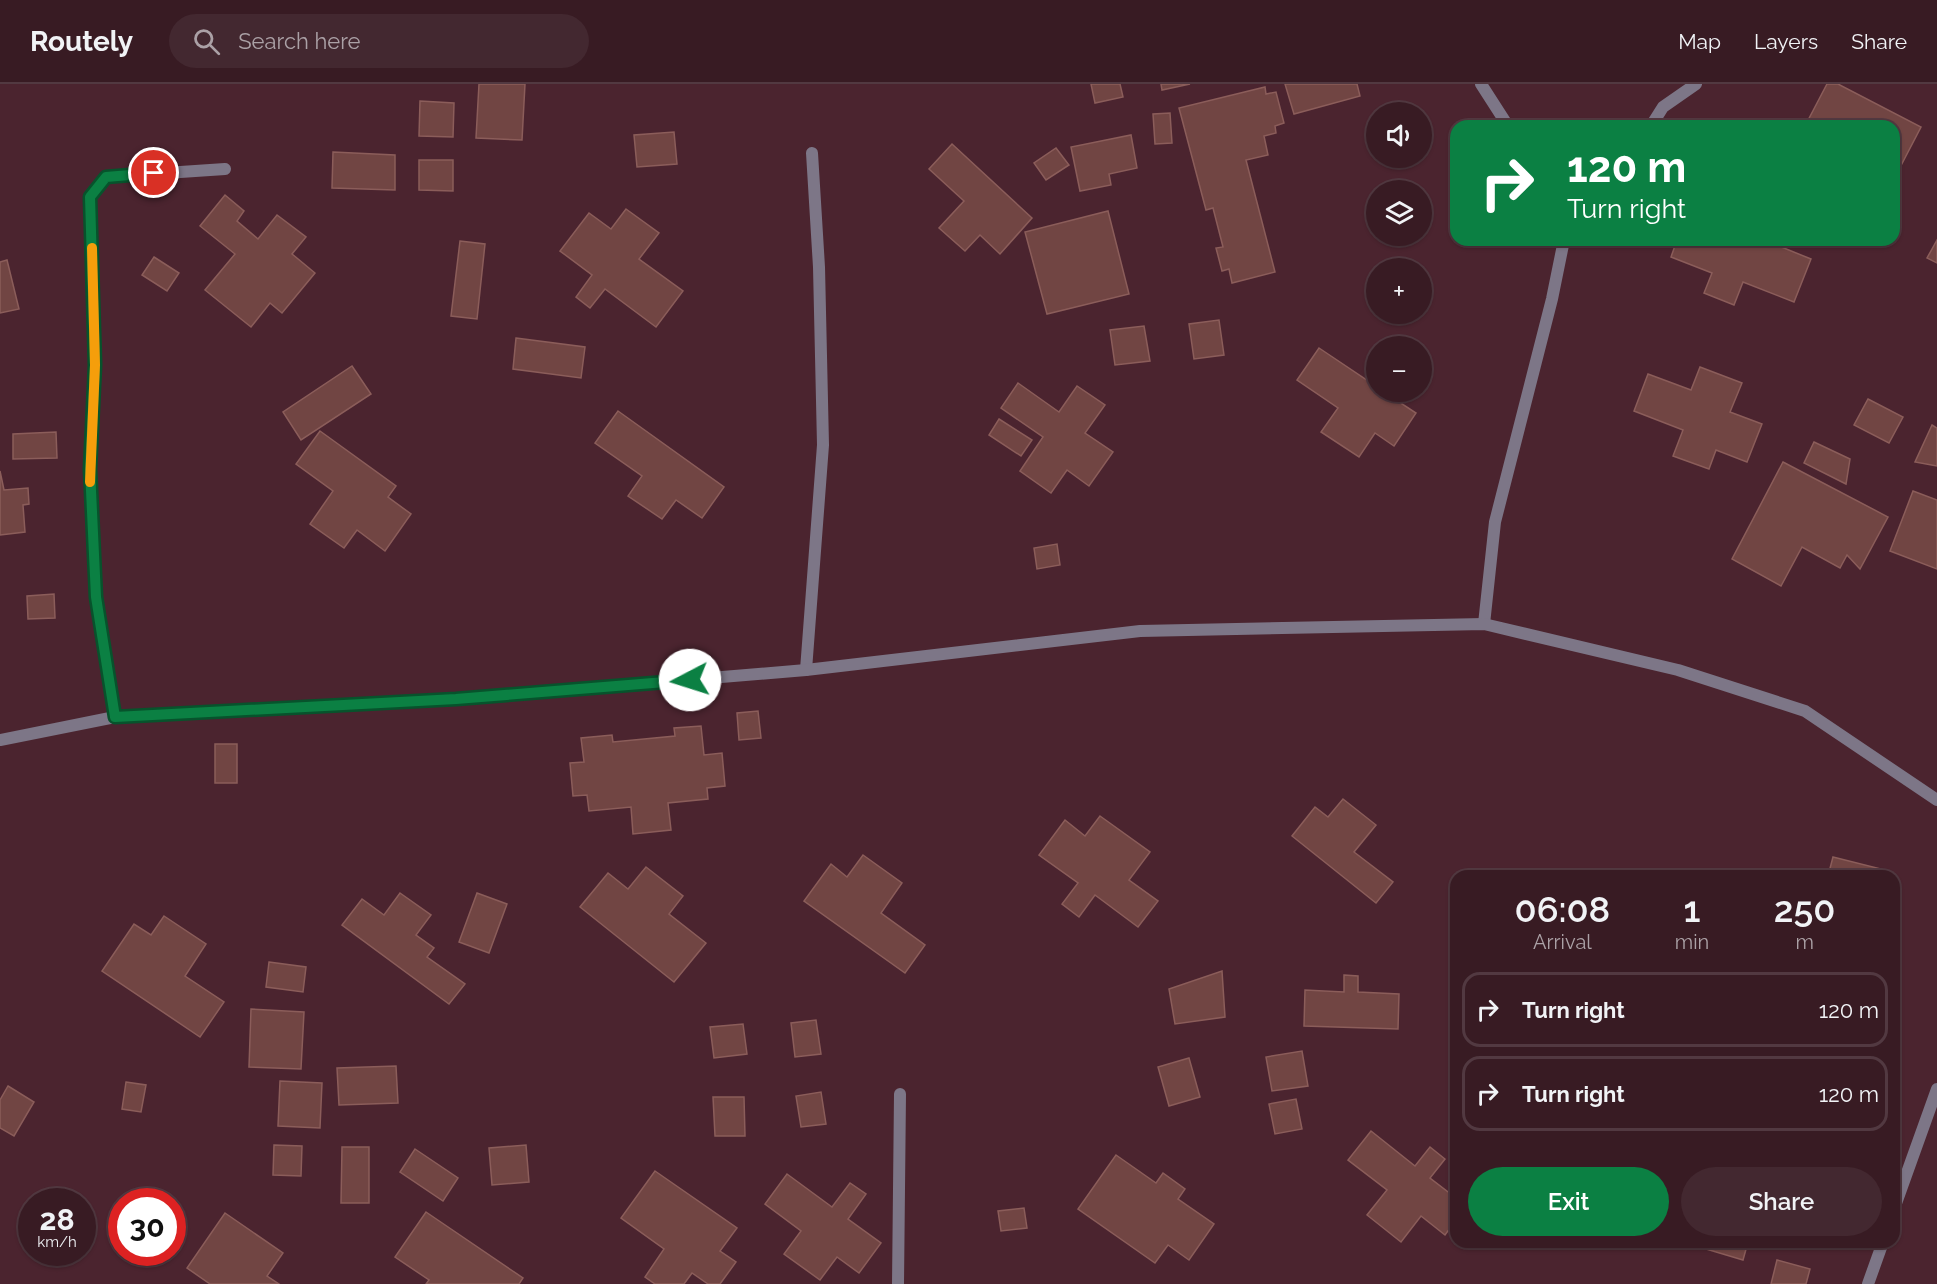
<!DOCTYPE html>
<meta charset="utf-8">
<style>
body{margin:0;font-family:Raleway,sans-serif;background:#432830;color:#f1f3f6;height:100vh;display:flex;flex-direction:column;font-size:22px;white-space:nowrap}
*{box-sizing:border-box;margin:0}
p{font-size:20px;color:#aba1a6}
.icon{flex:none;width:33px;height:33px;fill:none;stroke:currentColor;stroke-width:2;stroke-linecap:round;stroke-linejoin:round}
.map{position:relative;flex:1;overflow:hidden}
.sheet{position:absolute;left:1450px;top:786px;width:450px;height:378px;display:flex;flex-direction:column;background:#381b23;border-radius:18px;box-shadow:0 2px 4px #0004,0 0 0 2px #523941}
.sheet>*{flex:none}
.guide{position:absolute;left:1450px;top:36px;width:450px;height:126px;border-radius:18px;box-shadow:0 2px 4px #0004,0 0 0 2px #523941;background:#0b8043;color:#fff;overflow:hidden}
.tools{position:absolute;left:1366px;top:18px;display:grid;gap:12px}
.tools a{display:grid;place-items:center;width:66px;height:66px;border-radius:50%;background:#381b23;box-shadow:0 2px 4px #0004,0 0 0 2px #523941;font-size:30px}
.speed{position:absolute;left:18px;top:1104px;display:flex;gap:12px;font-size:30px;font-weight:700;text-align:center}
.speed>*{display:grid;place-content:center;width:78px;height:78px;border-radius:50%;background:#381b23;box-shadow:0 2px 4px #0004,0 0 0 2px #523941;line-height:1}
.speed small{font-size:15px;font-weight:400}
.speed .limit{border:9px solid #d22;background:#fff;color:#111}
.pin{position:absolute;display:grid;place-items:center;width:51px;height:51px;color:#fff;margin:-26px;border:3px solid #fff;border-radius:50%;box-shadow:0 2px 6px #0007}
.me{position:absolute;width:66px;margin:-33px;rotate:265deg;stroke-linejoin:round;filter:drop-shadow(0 0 4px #0008)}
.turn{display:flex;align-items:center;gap:21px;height:126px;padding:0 18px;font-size:27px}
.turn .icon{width:78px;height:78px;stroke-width:2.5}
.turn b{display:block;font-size:42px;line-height:51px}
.eta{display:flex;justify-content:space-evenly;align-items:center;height:102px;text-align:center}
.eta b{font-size:36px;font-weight:600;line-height:42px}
.primary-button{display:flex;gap:12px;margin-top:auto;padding:12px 18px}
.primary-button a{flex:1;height:69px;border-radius:36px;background:#0b8043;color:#fff;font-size:24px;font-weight:600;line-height:69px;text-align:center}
.primary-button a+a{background:#432830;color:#f1f3f6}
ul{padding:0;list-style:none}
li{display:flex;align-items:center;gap:18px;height:75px;margin:0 12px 9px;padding:0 6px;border:3px solid #523941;border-radius:18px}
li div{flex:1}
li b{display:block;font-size:22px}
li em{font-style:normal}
header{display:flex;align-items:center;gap:36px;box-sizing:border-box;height:84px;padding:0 30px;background:#381b23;border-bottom:2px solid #523941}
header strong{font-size:28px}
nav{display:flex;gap:33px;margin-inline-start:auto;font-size:21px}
.search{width:420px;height:54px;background:#432830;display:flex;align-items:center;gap:15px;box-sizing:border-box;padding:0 21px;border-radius:33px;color:#aba1a6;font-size:22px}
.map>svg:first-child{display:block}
.building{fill:#714543;stroke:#8b5d5a;stroke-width:1.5}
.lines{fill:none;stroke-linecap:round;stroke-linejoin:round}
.street{stroke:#7d7687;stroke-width:12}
.route-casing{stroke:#07532c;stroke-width:15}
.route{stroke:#0b8043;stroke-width:10}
.slow{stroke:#f59e0b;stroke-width:10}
</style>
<header>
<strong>Routely</strong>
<div class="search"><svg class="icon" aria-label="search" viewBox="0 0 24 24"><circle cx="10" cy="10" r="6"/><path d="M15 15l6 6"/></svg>Search here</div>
<nav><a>Map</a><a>Layers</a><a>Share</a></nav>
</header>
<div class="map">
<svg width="1937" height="1200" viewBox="0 0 1937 1200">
<rect width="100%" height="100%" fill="#4b242f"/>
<g class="building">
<path d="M 479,0 L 525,0 L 522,56 L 476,54 Z"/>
<path d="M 1091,0 L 1120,0 L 1123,13 L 1095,19 Z"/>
<path d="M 1161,0 L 1190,0 L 1162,6 Z"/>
<path d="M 1285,0 L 1357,0 L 1360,12 L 1294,30 Z"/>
<path d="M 1827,0 L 1838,0 L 1921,43 L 1894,95 L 1894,42 L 1805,42 Z"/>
<path d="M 1265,3 L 1266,10 L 1276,8 L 1284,39 L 1275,42 L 1276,49 L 1264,52 L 1268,71 L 1246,76 L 1275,188 L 1232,199 L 1229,185 L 1222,187 L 1216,164 L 1223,163 L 1213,124 L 1206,126 L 1179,24 Z"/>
<path d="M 420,17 L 454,19 L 453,53 L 419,52 Z"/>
<path d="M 1170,29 L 1172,59 L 1155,60 L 1153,30 Z"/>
<path d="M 674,48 L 677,80 L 637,83 L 634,51 Z"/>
<path d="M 1131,51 L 1137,84 L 1109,90 L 1111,101 L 1080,107 L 1071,63 Z"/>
<path d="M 952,60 L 1032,134 L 1000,170 L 980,151 L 965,167 L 939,144 L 964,117 L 929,85 Z"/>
<path d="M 1056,64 L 1069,81 L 1046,96 L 1034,79 Z"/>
<path d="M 333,68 L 395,71 L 395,106 L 332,104 Z"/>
<path d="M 419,76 L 453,76 L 453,107 L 419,106 Z"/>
<path d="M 225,111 L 244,127 L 237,137 L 258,155 L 277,131 L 306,153 L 292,170 L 315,189 L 282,229 L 270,219 L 251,243 L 205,206 L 235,170 L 200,142 Z"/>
<path d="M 626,125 L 659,149 L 639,175 L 683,207 L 656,243 L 605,205 L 590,224 L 576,213 L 592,191 L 560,167 L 589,129 L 611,145 Z"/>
<path d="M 1108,127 L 1129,210 L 1047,230 L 1025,148 Z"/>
<path d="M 1677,156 L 1764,156 L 1811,175 L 1794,218 L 1743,198 L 1734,221 L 1704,209 L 1712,189 L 1671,173 Z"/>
<path d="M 1937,156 L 1937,179 L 1927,174 Z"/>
<path d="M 460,157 L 485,160 L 477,235 L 451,232 Z"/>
<path d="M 154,173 L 179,189 L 167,207 L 142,191 Z"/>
<path d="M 7,176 L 19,225 L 0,229 L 0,178 Z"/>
<path d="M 1219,236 L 1224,271 L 1194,275 L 1189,240 Z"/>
<path d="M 1144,242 L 1150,277 L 1115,281 L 1110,246 Z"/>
<path d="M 516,254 L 585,263 L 581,294 L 513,285 Z"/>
<path d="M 1319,264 L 1377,303 L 1377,308 L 1384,308 L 1416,329 L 1394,362 L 1375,349 L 1359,373 L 1321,348 L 1338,324 L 1297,296 Z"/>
<path d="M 352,282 L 371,310 L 301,356 L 283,328 Z"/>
<path d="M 1700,283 L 1742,299 L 1730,328 L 1762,340 L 1747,378 L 1716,366 L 1709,385 L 1673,372 L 1683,346 L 1634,327 L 1648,290 L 1691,306 Z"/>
<path d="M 1018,299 L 1059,328 L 1077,302 L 1105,321 L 1085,349 L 1113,368 L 1089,402 L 1067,386 L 1051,409 L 1020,387 L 1043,353 L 1001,324 Z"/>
<path d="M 1868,315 L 1903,333 L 1889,359 L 1854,341 Z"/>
<path d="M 618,327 L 724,403 L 702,434 L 676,416 L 662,435 L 628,412 L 642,392 L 595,359 Z"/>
<path d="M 999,335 L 1032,356 L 1021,372 L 989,351 Z"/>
<path d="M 1932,341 L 1937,344 L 1937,382 L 1915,378 Z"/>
<path d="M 320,347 L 396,402 L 388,413 L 411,430 L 385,467 L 357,446 L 344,464 L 310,440 L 333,407 L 296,380 Z"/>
<path d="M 56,348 L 57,374 L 13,375 L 13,350 Z"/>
<path d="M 1814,358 L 1850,375 L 1846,400 L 1804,379 Z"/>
<path d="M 1783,378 L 1888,433 L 1860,485 L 1847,471 L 1840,484 L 1802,463 L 1781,502 L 1732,475 Z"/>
<path d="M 0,387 L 4,406 L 28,404 L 29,420 L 23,421 L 25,448 L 0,451 Z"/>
<path d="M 1913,407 L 1937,416 L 1937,485 L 1890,467 Z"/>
<path d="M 1057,460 L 1060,481 L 1037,485 L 1034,464 Z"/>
<path d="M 54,510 L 55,534 L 28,535 L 27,512 Z"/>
<path d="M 758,627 L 761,654 L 739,656 L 737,629 Z"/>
<path d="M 701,642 L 704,671 L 722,669 L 725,702 L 707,704 L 708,715 L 668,719 L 671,746 L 633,750 L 631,723 L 589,727 L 587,711 L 573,712 L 570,679 L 584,678 L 581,654 L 612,651 L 613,658 L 675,652 L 674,644 Z"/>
<rect x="215" y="660" width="22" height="39"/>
<path d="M 1343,715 L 1376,741 L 1354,768 L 1393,798 L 1376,819 L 1292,752 L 1315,723 L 1328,733 Z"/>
<path d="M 1100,732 L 1150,768 L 1129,796 L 1158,817 L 1138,843 L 1095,811 L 1079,833 L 1062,820 L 1078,799 L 1039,771 L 1065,736 L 1085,752 Z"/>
<path d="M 863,771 L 902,799 L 881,829 L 925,861 L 905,889 L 804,817 L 831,780 L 847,793 Z"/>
<path d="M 1833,773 L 1881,785 L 1880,792 L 1828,792 Z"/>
<path d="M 646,783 L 683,812 L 669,830 L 706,859 L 674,898 L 580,823 L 608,789 L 628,805 Z"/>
<path d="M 400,809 L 431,831 L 416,851 L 434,864 L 427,873 L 465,900 L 449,920 L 342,841 L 362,815 L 384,831 Z"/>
<path d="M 477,809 L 507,820 L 489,869 L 459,858 Z"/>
<path d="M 164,832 L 206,860 L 185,892 L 224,918 L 200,953 L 102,887 L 134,840 L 151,851 Z"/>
<path d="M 269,878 L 306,883 L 303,908 L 266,903 Z"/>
<path d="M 1222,887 L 1225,933 L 1175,940 L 1169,905 Z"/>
<path d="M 1344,891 L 1358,892 L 1358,908 L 1399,910 L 1398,945 L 1304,942 L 1305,906 L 1344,908 Z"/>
<path d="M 251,925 L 304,928 L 301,985 L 249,983 Z"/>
<path d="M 816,936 L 821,970 L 795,973 L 791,939 Z"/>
<path d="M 743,940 L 747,970 L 714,974 L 710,943 Z"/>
<path d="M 1302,967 L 1308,1002 L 1272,1007 L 1266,973 Z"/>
<path d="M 1189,974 L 1200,1013 L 1169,1022 L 1158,983 Z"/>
<path d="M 396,982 L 398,1019 L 339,1021 L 337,984 Z"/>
<path d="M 280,997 L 322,999 L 320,1044 L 278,1042 Z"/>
<path d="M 126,998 L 146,1001 L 141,1028 L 122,1025 Z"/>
<path d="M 8,1002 L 34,1018 L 14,1052 L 0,1044 L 0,1016 Z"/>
<path d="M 821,1008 L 826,1040 L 801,1043 L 796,1012 Z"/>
<path d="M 713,1013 L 744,1013 L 745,1052 L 715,1052 Z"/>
<path d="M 1296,1015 L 1302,1045 L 1275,1050 L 1269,1020 Z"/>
<path d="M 1371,1047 L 1415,1082 L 1430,1063 L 1445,1075 L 1430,1094 L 1456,1114 L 1456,1136 L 1445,1151 L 1421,1132 L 1401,1158 L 1367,1131 L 1387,1106 L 1348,1076 Z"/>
<path d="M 274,1061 L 302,1062 L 301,1092 L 273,1091 Z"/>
<path d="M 526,1061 L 529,1098 L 492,1101 L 489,1064 Z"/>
<path d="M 342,1063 L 369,1063 L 369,1119 L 341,1119 Z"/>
<path d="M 415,1065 L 458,1094 L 443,1117 L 400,1088 Z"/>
<path d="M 1116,1071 L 1156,1099 L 1163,1089 L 1185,1105 L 1178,1115 L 1214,1140 L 1189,1176 L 1168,1161 L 1155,1179 L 1078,1125 Z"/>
<path d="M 655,1087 L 737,1144 L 720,1167 L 736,1178 L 720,1200 L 708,1200 L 692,1189 L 684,1200 L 655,1200 L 645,1193 L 664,1165 L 621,1134 Z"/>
<path d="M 787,1090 L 832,1123 L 850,1099 L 866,1110 L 848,1135 L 881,1159 L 859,1189 L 837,1173 L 820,1196 L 784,1170 L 801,1147 L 765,1120 Z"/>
<path d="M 1024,1124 L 1027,1144 L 1001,1147 L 998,1127 Z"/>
<path d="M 426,1128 L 523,1194 L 519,1200 L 426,1200 L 429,1196 L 395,1173 Z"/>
<path d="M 225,1129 L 283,1169 L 267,1192 L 279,1200 L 210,1200 L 187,1184 Z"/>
<path d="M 1708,1158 L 1748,1158 L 1743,1176 L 1706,1165 Z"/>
<path d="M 1749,1158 L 1776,1158 L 1774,1165 Z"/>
<path d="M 1777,1176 L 1810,1185 L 1806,1200 L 1771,1200 Z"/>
</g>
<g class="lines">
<g class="street">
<path d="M 1481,0 L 1508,42"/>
<path d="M 1651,42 L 1663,23 L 1696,0"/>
<path d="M 1484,540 L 1495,438 L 1552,215 L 1564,156"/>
<path d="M 806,586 L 823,361 L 819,183 L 812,69"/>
<path d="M 115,633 L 96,513 L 90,385 L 95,281 L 90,113 L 106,93 L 225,85"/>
<path d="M 0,656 L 115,633 L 456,615 L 806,586 L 1140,547 L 1484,540 L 1678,586 L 1805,627 L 1937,716"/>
<path d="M 1894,1125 L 1937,1005"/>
<path d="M 898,1200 L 900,1010"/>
<path d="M 1868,1200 L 1883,1158"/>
</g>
</g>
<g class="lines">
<g class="route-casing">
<path id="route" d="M 154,89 L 106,93 L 90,113 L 95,281 L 90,385 L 96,513 L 115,633 L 456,615 L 690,596"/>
</g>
<use href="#route" class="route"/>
<path class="slow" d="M 90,398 L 95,281 L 92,164"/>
</g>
</svg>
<div class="tools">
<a><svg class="icon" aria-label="sound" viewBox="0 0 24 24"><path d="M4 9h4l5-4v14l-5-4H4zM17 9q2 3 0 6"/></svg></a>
<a><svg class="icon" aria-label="layers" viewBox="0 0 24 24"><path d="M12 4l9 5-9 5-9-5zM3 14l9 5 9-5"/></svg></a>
<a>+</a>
<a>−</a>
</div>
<div class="speed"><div>28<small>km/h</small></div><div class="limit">30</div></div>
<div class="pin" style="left:154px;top:89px;background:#d93025"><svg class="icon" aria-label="arrive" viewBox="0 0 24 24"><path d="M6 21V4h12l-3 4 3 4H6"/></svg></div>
<svg class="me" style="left:690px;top:596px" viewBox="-20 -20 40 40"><circle r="19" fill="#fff"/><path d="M0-13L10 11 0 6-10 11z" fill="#0b8043"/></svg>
<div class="guide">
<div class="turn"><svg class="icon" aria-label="right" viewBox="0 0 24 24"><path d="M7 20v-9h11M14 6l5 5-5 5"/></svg><div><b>120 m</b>Turn right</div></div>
</div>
<section class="sheet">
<div class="eta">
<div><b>06:08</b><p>Arrival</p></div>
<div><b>1</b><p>min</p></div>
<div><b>250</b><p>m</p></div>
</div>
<ul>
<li><svg class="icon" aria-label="right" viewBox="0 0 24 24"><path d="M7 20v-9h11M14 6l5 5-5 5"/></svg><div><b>Turn right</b></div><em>120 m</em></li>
<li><svg class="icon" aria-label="right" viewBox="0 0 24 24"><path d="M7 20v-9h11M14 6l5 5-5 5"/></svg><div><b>Turn right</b></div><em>120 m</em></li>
</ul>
<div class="primary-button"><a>Exit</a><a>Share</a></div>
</section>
</div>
